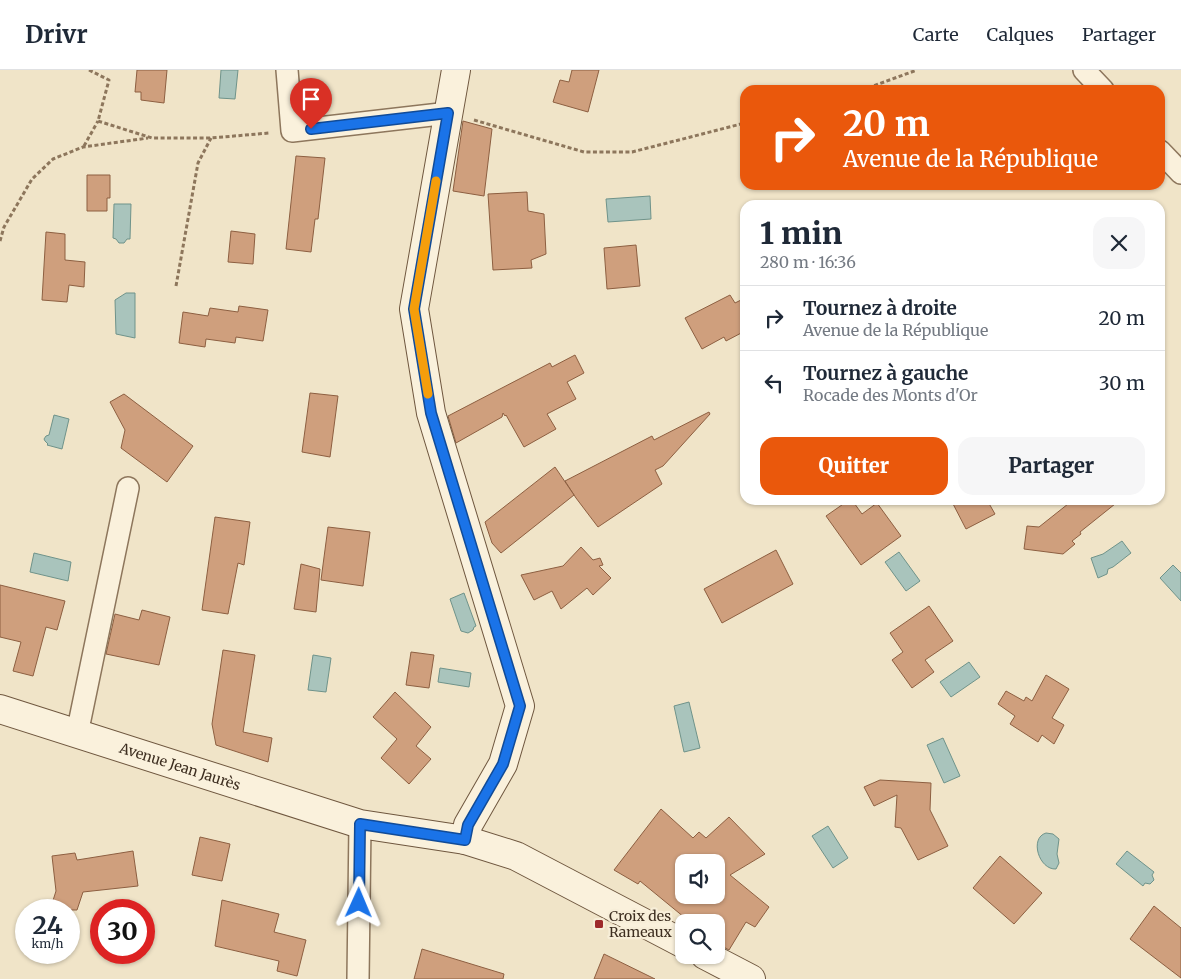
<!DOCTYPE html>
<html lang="fr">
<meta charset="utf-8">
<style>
body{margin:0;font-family:Merriweather,serif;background:#f6f6f7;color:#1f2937;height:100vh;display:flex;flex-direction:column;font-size:19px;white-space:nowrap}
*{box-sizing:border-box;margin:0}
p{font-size:16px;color:#747a83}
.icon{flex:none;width:28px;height:28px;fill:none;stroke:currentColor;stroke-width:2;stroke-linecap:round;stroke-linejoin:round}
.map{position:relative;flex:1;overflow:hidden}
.drawer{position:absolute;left:740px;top:130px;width:425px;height:305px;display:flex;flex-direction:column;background:#fff;border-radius:15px;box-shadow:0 1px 4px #0004}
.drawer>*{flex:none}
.banner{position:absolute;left:740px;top:15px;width:425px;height:105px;border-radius:15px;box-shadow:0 1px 4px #0004;background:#ea580c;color:#fff;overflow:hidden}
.buttons{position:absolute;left:675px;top:784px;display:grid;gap:10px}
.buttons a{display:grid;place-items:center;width:50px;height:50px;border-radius:10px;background:#fff;box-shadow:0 1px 4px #0004;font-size:25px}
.speed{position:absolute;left:15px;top:829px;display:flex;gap:10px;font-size:25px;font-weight:700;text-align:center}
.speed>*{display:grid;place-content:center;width:65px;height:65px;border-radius:50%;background:#fff;box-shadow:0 1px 4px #0004;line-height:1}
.speed small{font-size:12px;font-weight:400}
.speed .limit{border:8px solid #d22;background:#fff;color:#111}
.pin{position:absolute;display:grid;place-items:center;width:42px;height:42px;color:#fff;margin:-51px -21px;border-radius:50% 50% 50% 0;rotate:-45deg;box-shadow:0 0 5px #0007}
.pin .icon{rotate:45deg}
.me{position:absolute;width:55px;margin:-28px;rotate:1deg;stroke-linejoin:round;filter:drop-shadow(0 0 4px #0008)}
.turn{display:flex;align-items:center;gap:18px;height:105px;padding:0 20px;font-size:22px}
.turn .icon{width:65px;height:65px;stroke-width:2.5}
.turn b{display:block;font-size:35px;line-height:42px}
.round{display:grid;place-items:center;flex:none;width:52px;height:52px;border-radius:15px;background:#f6f6f7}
.overview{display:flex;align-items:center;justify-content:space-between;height:85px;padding:0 20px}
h1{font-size:30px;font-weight:800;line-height:38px}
.action{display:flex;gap:10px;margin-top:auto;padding:10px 20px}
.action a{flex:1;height:58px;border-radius:15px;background:#ea580c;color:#fff;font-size:20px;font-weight:800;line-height:58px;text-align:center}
.action a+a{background:#f6f6f7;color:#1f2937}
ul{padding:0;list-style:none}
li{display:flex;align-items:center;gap:15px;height:65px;padding:0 20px;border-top:1px solid #e0e1e3}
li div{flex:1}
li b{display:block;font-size:19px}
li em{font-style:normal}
header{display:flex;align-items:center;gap:30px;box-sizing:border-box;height:70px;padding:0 25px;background:#fff;border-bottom:1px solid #e0e1e3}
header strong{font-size:24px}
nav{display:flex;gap:28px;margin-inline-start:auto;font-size:18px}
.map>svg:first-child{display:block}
.water{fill:#a9c4bc;stroke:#6f938a}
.building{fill:#cf9f7d;stroke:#8d5f41;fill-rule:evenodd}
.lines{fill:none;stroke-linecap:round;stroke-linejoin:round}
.street-casing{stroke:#8d765c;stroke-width:24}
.secondary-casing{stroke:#6f573f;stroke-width:30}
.path{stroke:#8d765c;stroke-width:3;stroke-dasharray:4 2.5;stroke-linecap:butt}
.street{stroke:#faf1dc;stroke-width:21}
.secondary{stroke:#faf1dc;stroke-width:28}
.route-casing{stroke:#114b97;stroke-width:12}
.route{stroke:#1a73e8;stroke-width:9}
.slow{stroke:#f59e0b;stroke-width:9}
.poi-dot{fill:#9e2a2b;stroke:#f7eed8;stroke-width:2}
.labels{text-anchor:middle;stroke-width:4.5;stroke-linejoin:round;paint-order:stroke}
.street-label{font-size:14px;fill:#3d2e20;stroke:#f7eed8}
.poi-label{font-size:14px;fill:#3d2e20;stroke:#f7eed8;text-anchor:start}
</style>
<header>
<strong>Drivr</strong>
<nav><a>Carte</a><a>Calques</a><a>Partager</a></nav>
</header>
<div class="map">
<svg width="1181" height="909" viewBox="0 0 1181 909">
<rect width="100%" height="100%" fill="#f0e4c8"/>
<g class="water">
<path d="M 221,0 L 238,0 L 235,29 L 219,28 Z"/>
<path d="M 650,126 L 651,149 L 608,152 L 606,129 Z"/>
<path d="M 114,134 L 131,134 L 130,169 L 127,169 L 124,173 L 119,173 L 116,169 L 113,168 Z"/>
<path d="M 126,223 L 135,223 L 135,268 L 116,264 L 115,230 Z"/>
<path d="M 54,345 L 69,349 L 62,379 L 47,375 L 48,374 L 45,371 L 44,369 L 46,366 L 49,365 Z"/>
<path d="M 1122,471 L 1131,483 L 1113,497 L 1108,499 L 1107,504 L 1098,508 L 1091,488 L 1103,484 Z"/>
<path d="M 899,482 L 920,511 L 906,521 L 885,492 Z"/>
<path d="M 34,483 L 71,492 L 68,511 L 30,502 Z"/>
<path d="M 1173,495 L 1181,503 L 1181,531 L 1160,508 Z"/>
<path d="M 464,523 L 476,556 L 474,557 L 473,560 L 468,563 L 461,561 L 450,529 Z"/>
<path d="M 313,585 L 331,588 L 326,622 L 308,620 Z"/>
<path d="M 969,592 L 980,607 L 951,627 L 940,612 Z"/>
<path d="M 440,598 L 471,603 L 469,617 L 438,612 Z"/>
<path d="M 689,632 L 700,678 L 684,682 L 674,636 Z"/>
<path d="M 943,668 L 960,706 L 944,713 L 927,675 Z"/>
<path d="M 828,756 L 848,788 L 833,798 L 812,766 Z"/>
<path d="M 1046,763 L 1053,764 L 1059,769 L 1057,784 L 1059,793 L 1056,799 C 1039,800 1029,768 1046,763 Z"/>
<path d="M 1127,781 L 1154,802 L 1152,805 L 1154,810 L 1150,814 L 1145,813 L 1143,816 L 1116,794 Z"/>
<path d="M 129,832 L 131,840 L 117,840 L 116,835 Z"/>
</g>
<g class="building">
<path d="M 137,0 L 167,0 L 164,33 L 141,30 L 141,22 L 135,22 Z"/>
<path d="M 572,0 L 599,0 L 588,42 L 553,32 L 560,10 L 569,12 Z"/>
<path d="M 463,51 L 492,59 L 484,126 L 453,121 Z"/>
<path d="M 296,86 L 325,88 L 318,149 L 315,149 L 311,182 L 286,179 Z"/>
<path d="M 87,105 L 110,105 L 110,128 L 107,128 L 107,141 L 87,141 Z"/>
<path d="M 527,122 L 528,141 L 544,144 L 546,184 L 531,190 L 532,198 L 493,200 L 488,124 Z"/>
<path d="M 231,161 L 255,164 L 253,194 L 228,192 Z"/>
<path d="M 46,162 L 65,164 L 65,190 L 85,192 L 84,217 L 69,215 L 67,232 L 42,230 Z"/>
<path d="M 636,175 L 640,216 L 607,219 L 604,178 Z"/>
<path d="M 730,225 L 735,233 L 745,228 L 745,261 L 726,271 L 724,267 L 702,279 L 685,248 Z"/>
<path d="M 239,236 L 268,240 L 263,271 L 236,267 L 235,273 L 206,269 L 205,277 L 179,273 L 183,242 L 208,246 L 210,238 L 238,242 Z"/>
<path d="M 575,285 L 584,303 L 567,312 L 576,329 L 547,344 L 556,359 L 524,377 L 506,345 L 505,346 L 503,343 L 502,347 L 456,373 L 448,346 L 550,293 L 552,297 Z"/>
<path d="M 310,323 L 338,326 L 330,387 L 302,382 Z"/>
<path d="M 124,324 L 193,376 L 167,412 L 121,378 L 125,360 L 110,332 Z"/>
<path d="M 709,342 L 710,344 L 663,396 L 655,400 L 662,414 L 598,457 L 576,428 L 565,411 L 652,366 L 654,370 Z"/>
<path d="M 555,397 L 574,425 L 501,483 L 492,473 L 485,452 Z"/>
<path d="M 849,430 L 852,430 L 862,444 L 877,433 L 901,466 L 861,495 L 826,446 Z"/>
<path d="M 951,430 L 987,430 L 995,444 L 966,459 Z"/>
<path d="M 1073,430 L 1120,430 L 1080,462 L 1081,464 L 1072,471 L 1075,474 L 1063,484 L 1024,479 L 1027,456 L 1039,457 Z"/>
<path d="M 215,447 L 250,452 L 244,495 L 238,493 L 228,544 L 202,540 Z"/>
<path d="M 328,457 L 370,462 L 363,516 L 321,510 Z"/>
<path d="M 581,477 L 593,490 L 600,488 L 603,495 L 599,496 L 611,508 L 593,525 L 587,518 L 561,539 L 552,521 L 534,530 L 521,505 L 563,496 Z"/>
<path d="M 776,480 L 793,514 L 722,553 L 704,519 Z"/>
<path d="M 301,494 L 320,499 L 316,542 L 294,539 Z"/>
<path d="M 0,515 L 65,531 L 57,560 L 46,557 L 33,606 L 13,601 L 21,572 L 0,567 Z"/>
<path d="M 929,536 L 953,571 L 925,590 L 934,602 L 912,618 L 892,590 L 903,582 L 890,563 Z"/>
<path d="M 142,540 L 170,547 L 159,595 L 106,584 L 115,544 L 139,550 Z"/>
<path d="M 223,580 L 255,585 L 243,662 L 272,668 L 268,692 L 216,675 L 212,654 Z"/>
<path d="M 411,582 L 434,585 L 429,618 L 406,615 Z"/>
<path d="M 1046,605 L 1069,619 L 1052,648 L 1064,655 L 1054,674 L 1042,665 L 1038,672 L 1010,654 L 1015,646 L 998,634 L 1006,621 L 1024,631 L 1026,627 L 1032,631 Z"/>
<path d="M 395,622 L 431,657 L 416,676 L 431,689 L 409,714 L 381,688 L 397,669 L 373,647 Z"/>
<path d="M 880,710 L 931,713 L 930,740 L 948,776 L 918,790 L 901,758 L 895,757 L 897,725 L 874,736 L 864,717 Z"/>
<path d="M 661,739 L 693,768 L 699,762 L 706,768 L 729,747 L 765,784 L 730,805 L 769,837 L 755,857 L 746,852 L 729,880 L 716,873 L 716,852 L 690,852 L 640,811 L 638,814 L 614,800 ZM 684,792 L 716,792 L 716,825 L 684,825 Z"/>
<path d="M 200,767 L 230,774 L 222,811 L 192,805 Z"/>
<path d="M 133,781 L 138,816 L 83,822 L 77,840 L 50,840 L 56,821 L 52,786 L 75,783 L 77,790 Z"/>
<path d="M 1000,786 L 1042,823 L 1014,854 L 973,818 Z"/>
<path d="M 222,830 L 279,844 L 274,862 L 306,870 L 297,906 L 277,901 L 279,891 L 215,876 Z"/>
<path d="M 1154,836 L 1181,858 L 1181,908 L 1130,869 Z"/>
<path d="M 422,879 L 504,904 L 503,909 L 414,909 Z"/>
<path d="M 604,884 L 655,909 L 594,909 Z"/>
</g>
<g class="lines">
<g class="street-casing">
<g id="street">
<path d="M 287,0 L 292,61 L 449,43"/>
<path d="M 1084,0 L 1103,20"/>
<path d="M 1160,81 L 1181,103"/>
<path d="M 77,664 L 128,418"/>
<path d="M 358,909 L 360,754"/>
</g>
</g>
<g class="secondary-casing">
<g id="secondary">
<path d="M 456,0 L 414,239 L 431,343 L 520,636 L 503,694 L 468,755 L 465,770"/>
<path id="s1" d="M 0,639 L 360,754 L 465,770 L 516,786 L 684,874"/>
<path d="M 705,885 L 751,909"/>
</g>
</g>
<g class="path">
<path d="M 89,0 L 109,10 L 98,51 L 152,68 L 211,68 L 269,63"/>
<path d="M 862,20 L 917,0"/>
<path d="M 474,50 L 584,82 L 632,82 L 745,53"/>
<path d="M 84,76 L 98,51"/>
<path d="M 0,171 L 4,157 L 32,109 L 53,89 L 83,77 L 148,68"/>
<path d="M 176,216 L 198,93 L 211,68"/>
</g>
<use href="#street" class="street"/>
<use href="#secondary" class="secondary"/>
</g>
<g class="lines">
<g class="route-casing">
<path id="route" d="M 311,59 L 448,43 L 414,239 L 431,343 L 520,636 L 503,694 L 468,755 L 465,770 L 360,754 L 359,833"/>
</g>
<use href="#route" class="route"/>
<path class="slow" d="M 428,324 L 414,239 L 436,111"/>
</g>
<rect class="poi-dot" x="594" y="849" width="10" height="10" rx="2.5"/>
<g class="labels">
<g class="street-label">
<text dy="5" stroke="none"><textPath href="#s1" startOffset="189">Avenue Jean Jaurès</textPath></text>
</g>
<g class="poi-label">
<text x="609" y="851">Croix des<tspan x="609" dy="16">Rameaux</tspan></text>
</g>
</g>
</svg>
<div class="buttons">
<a><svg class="icon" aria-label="sound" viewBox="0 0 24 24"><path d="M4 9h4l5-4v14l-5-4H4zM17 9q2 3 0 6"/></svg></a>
<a><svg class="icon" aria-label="search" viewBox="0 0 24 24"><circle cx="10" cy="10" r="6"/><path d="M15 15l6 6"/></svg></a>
</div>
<div class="speed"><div>24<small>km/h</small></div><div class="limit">30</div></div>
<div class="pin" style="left:311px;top:59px;background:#d93025"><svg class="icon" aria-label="arrive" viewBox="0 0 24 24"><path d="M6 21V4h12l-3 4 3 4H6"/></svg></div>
<svg class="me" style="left:359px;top:833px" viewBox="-20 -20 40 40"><path d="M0-17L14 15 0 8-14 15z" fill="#1a73e8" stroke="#fff" stroke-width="4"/></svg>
<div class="banner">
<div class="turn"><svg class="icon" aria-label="right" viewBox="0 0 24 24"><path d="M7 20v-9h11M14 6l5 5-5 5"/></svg><div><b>20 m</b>Avenue de la République</div></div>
</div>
<section class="drawer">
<div class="overview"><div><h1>1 min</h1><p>280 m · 16:36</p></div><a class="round"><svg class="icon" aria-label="close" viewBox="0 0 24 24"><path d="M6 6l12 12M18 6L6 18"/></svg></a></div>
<ul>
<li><svg class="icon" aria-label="right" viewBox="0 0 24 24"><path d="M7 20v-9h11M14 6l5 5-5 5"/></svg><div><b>Tournez à droite</b><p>Avenue de la République</p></div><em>20 m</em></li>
<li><svg class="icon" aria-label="left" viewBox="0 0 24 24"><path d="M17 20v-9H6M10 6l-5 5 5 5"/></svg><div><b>Tournez à gauche</b><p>Rocade des Monts d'Or</p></div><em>30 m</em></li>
</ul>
<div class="action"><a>Quitter</a><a>Partager</a></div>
</section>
</div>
